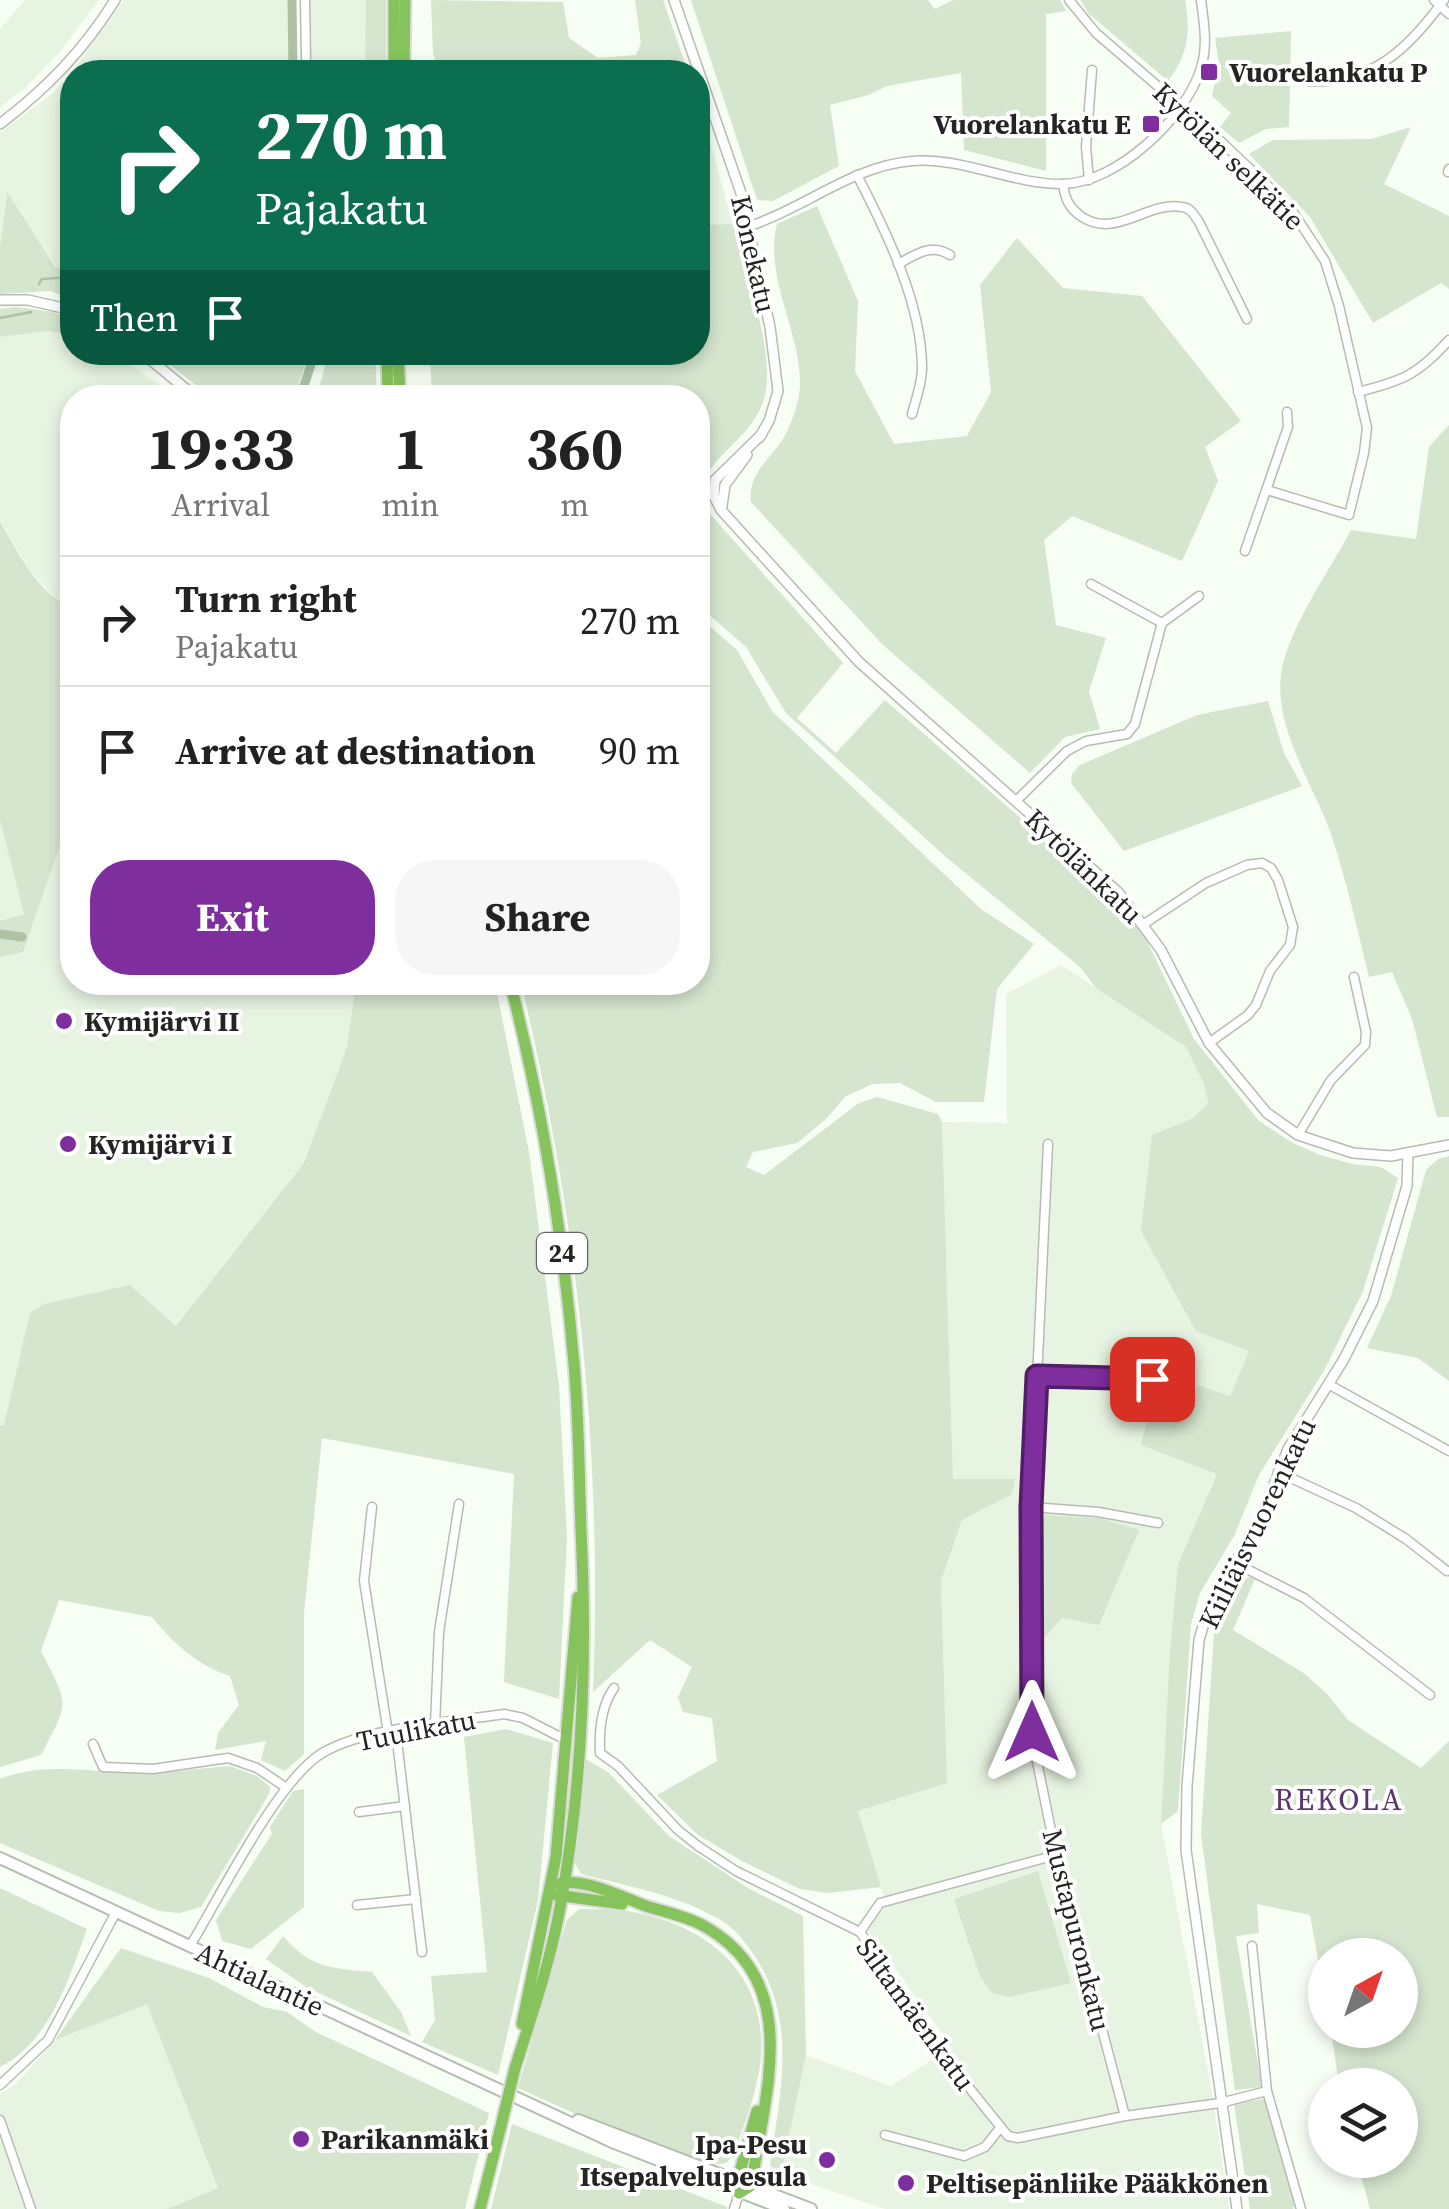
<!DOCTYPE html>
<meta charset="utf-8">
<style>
body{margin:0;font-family:"Source Serif 4",serif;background:#f6f6f6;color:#222;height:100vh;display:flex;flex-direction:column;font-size:38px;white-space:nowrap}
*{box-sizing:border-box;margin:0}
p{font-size:32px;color:#767676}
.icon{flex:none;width:55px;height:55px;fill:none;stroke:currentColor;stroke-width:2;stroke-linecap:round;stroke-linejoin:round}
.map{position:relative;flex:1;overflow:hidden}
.details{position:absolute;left:60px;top:385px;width:650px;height:610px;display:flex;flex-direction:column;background:#fff;border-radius:40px;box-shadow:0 5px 15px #0003}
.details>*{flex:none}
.hud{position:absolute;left:60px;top:60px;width:650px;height:305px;border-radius:40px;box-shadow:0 5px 15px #0003;background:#0b6e4f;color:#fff;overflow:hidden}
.needle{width:65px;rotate:40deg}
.fabs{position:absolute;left:1308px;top:1938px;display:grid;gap:20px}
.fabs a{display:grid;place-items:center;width:110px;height:110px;border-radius:50%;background:#fff;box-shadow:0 5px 15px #0003;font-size:50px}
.pin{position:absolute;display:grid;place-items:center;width:85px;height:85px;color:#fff;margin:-42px;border-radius:20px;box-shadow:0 5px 15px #0006}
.me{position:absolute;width:110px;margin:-55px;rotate:0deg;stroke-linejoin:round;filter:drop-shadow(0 0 8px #0008)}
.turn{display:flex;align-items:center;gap:35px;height:210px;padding:0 30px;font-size:45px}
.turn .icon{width:130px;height:130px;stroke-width:2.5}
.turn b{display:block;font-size:70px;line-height:85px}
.then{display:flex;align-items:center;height:95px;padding:0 30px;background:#0003;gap:20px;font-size:38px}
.eta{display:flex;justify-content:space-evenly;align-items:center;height:170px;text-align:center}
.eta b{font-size:60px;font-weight:700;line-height:70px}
.cta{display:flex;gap:20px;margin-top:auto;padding:20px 30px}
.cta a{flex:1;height:115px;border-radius:40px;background:#7f2e9e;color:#fff;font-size:40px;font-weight:700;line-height:115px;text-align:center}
.cta a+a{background:#f6f6f6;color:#222}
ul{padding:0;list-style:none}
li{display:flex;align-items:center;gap:30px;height:130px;padding:0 30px;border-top:2px solid #e0e0e0}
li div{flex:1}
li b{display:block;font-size:38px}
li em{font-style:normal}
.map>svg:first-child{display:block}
.built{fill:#e8f4e2}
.green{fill:#d5e5ce}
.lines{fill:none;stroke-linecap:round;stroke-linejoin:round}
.stream{stroke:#afc2a6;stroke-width:2.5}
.canal{stroke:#afc2a6;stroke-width:9}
.minor-casing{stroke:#b5bdb2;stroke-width:11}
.tertiary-casing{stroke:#b5bdb2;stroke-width:12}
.secondary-casing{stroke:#b5bdb2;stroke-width:14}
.trunk-casing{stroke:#dcdcdb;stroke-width:15}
.minor{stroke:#fff;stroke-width:8}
.tertiary{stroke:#fff;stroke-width:9}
.secondary{stroke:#fff;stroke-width:10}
.trunk{stroke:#87c35c;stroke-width:11}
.trunk-bridge-casing{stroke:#dcdcdb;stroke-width:15;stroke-linecap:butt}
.trunk-bridge{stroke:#87c35c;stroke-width:11}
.route-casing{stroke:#531e67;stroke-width:25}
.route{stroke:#7f2e9e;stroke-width:18}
.poi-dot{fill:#7f2e9e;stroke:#fff;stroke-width:4}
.labels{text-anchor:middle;stroke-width:8;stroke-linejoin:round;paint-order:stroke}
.shield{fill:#fff;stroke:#646664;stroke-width:2.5}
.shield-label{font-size:25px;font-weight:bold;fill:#222521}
.poi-label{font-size:28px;font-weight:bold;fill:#222521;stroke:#fff;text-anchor:start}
.street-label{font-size:28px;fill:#222521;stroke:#fff}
.neighbourhood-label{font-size:30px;letter-spacing:2.5px;fill:#5c356d;stroke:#fff}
</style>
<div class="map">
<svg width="1449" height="2209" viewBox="0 0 1449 2209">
<rect width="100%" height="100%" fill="#f7fef3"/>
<g class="built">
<path d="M 25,0 L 99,0 L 59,53 L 25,88 L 0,107 L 0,29 Z"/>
<path d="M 124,0 L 290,0 L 291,72 L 72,72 L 72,268 L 57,268 L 6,194 L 0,246 L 0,133 L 53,93 L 79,63 Z"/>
<path d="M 309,0 L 366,0 L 365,72 L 296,72 L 296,60 L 310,59 Z"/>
<path d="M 698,110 L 702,114 L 733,224 L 698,225 Z"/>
<path d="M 48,331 L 72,335 L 72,352 L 112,353 L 178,397 L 72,398 L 72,608 L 60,603 L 31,572 L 0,522 L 0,337 Z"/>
<path d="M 72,811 L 72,982 L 356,983 L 347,1047 L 304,1163 L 176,1326 L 130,1285 L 30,1314 L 4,1425 L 0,1424 L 0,957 L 23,951 Z"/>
<path d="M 0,820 L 24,914 L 0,921 Z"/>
<path d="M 1061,965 L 1186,1047 L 1204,1084 L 1208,1103 L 1193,1118 L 1152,1135 L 1249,1351 L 1230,1396 L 1191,1402 L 1142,1445 L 1217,1473 L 1178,1564 L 1170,1649 L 1161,1824 L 1211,2088 L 1229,2209 L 885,2209 L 781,2174 L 806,2055 L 891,2086 L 952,2047 L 866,1928 L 887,1906 L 857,1811 L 947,1783 L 941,1581 L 962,1520 L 1011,1494 L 1014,1479 L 953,1480 L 942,1122 L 1007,1123 L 1006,994 Z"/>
<path d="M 147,2003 L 218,2188 L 167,2209 L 0,2209 L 0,2094 L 16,2084 L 55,2040 Z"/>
</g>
<g class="green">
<path d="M 366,0 L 386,0 L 386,72 L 365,72 Z"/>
<path d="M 431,0 L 563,2 L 569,38 L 598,58 L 636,55 L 641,43 L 635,0 L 663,0 L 686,66 L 680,72 L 440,72 L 433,54 Z"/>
<path d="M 691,0 L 928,0 L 935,9 L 953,0 L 1060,0 L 1066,11 L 1046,14 L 1046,171 L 964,150 L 961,73 L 887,86 L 868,95 L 830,105 L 839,166 L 773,201 L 757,200 Z"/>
<path d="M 1080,0 L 1185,0 C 1191,34 1188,54 1168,81 L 1088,13 Z"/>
<path d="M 1291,31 L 1289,127 L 1266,129 L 1239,143 L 1220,127 L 1231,113 L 1212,96 L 1219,63 L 1215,38 Z"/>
<path d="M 1411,127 L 1384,184 L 1449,216 L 1449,289 L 1441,283 L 1373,323 L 1310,217 L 1249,154 L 1273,140 L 1371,139 Z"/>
<path d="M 7,192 L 56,268 L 72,268 L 72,300 L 51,291 L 0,294 L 0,246 Z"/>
<path d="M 817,206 L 858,301 L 855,371 L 894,444 L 967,436 L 991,392 L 980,285 L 1017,238 L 1063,288 L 1142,296 L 1241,421 L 1205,447 L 1218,481 L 1182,561 L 1072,516 L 1044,540 L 1056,625 L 1106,638 L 1089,691 L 1100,729 L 1065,737 L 1030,773 L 882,644 L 751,502 C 748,475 767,462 781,442 C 791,427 800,401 800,383 C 800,329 764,279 777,224 Z"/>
<path d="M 733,224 C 744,269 773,345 766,390 C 757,444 691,459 703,506 L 843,663 L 797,718 L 836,753 L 885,700 L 1100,887 L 1144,935 L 1194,1039 L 1259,1121 L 1291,1142 L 1320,1155 L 1352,1164 L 1381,1167 L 1398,1178 L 1363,1291 L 1325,1369 L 1259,1475 L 1234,1536 L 1200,1593 L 1191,1624 L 1178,1811 L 1161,1824 L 1170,1649 L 1178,1564 L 1217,1474 L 1141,1445 L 1155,1388 L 1191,1402 L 1198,1385 L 1230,1396 L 1249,1351 L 1196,1331 L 1141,1231 L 1152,1135 L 1193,1118 L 1208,1103 L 1204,1084 L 1186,1047 L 1096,988 L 1080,967 L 946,857 L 786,713 L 746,647 L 698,605 L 698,398 L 432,397 L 430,353 L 698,352 L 698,225 Z"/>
<path d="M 16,307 L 53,312 L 72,320 L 72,335 L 48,331 L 0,337 L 0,309 Z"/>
<path d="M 155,353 L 309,353 L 294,398 L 211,397 Z"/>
<path d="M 329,353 L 375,353 L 377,397 L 316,397 Z"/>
<path d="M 1449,425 L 1449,1117 L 1437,1117 L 1412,1019 L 1392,972 L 1369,977 C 1358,932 1348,887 1334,843 C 1318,790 1274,733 1281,675 C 1286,632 1330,570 1351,530 L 1416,539 L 1429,447 Z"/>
<path d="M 0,522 C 19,553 37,593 72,608 L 72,811 L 23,952 L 0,957 L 0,921 L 24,914 L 0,820 Z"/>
<path d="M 698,616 L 737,650 L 772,711 L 981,909 L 1034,944 L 997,989 L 984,1102 L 936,1102 L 900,1083 L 873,1084 L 846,1096 L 826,1119 L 797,1143 L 753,1152 L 746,1167 L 764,1175 L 859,1103 L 877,1097 L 938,1114 L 942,1122 L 953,1479 L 1015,1479 L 1012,1494 L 962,1520 L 941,1581 L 947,1783 L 858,1811 L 881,1887 L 829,1893 L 800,1889 L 744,1862 L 698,1835 L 657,1795 L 717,1761 L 712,1718 L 683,1712 L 678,1697 L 692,1667 L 650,1640 L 593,1692 C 603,1453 577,1215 521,983 L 698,982 Z"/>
<path d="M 1268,701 L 1284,753 L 1302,786 L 1124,851 L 1071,783 L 1072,774 L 1080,765 L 1197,715 Z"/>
<path d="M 356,983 L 495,983 L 529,1152 L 559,1385 L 567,1537 L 559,1699 L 504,1682 L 514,1474 L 322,1438 L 304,1613 L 304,1754 L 285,1771 L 261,1760 L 266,1741 L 215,1750 L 218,1733 L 239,1705 L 230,1676 C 197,1665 174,1644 152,1617 L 59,1600 L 41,1651 C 69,1706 70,1700 41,1755 L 0,1767 L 0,1425 L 4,1425 L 30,1313 L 44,1304 L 130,1285 L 176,1326 L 304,1163 L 347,1047 Z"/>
<path d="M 1449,1156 L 1449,1381 L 1418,1358 L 1367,1348 L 1391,1296 L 1426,1170 L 1438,1159 Z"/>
<path d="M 1039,1515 L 1100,1518 L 1139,1530 L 1099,1625 L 1062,1618 L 1043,1639 L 1045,1699 L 1040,1707 L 1035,1706 L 1034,1590 Z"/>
<path d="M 1249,1577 L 1255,1579 L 1233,1630 L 1305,1674 L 1328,1695 L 1348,1720 L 1421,1768 L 1449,1741 L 1449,2209 L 1370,2209 L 1357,2160 L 1400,2160 L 1400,2085 L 1339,2085 L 1331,2030 L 1400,2030 L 1400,1955 L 1325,1955 L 1325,1997 L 1310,1915 L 1257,1904 L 1259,1933 L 1236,1936 L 1262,2087 L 1235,2090 L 1201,1834 L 1214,1633 C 1222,1611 1229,1592 1249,1577 Z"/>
<path d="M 506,1729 L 553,1743 L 538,1900 L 498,2075 L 422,2042 L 435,2020 L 431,1976 L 487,1972 L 464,1737 Z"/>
<path d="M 580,1756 L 608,1772 L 669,1836 L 748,1888 L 803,1916 L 806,2055 L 781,2174 L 770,2166 C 780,2093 798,2024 756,1958 C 746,1943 735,1928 719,1919 C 677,1895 628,1886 581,1874 L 575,1863 Z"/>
<path d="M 230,1766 L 257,1776 L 270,1787 L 269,1794 L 201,1907 L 180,1913 L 159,1911 L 0,1843 L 0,1779 C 47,1761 93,1773 142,1773 C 171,1773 201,1768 230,1766 Z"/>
<path d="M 304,1789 L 304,1907 L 251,1949 L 222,1941 L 216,1920 L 272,1834 L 270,1827 L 293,1791 Z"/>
<path d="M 1038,1871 L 1071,1983 L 1010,1997 L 992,1993 L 980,1976 L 954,1899 Z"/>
<path d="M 0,1888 L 87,1929 C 69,1978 50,2042 0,2067 Z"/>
<path d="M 579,1909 C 596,1910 616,1908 633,1912 C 713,1927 771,1979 760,2066 C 756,2095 743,2126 734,2155 L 726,2163 L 712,2165 L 578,2115 L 518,2088 L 567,1920 Z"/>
<path d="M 283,1936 C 311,1969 331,1968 372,1972 L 401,2012 L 411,2036 L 306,1987 L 266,1959 Z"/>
<path d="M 121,1948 L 209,1978 L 263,2007 L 287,2012 L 316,2032 L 489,2113 L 465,2209 L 167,2209 L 218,2188 L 147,2004 L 55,2040 Z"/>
<path d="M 1262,2099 L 1266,2101 L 1296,2202 L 1293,2209 L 1250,2209 L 1234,2104 Z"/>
<path d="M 512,2124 L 727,2207 L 727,2209 L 491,2209 Z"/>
</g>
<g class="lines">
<g class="stream">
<path d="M 39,284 L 42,279 L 72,277"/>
<path d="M 0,318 L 31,312"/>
</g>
<g class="canal">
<path d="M 292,0 L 293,72"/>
<path d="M 300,398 L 315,352"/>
<path d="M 0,934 L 22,937"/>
<path d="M 69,946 L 72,944"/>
</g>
<g class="minor-casing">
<g id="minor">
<path d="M 305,0 L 306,58"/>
<path d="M 1069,0 L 1096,33 L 1211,132 L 1289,206 L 1325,261 L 1339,306 L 1367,428 L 1364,453 L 1349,515 L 1267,490"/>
<path d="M 1434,0 L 1449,14"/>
<path d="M 1308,81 C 1372,85 1409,48 1444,0"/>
<path d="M 1448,172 L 1449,169"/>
<path d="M 857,175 C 886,231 922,304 922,368 C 922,383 916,399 912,414"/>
<path d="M 1089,180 L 1086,147 L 1092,70"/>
<path d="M 1063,184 C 1065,199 1069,208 1082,217 C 1116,239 1147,201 1182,207 C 1191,208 1194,215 1199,222 L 1247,319"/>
<path d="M 750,226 C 805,208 852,166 912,161 C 963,157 1010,184 1062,184 C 1116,184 1186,118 1201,68 C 1208,46 1204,23 1201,0"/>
<path d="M 898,264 C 917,254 931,243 950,255"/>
<path d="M 1358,392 C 1402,381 1418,375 1449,340"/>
<path d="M 1245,551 L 1288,427 L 1287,412"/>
<path d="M 1091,584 L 1162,623"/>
<path d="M 1016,801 L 1067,751 L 1086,741 L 1127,734 L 1135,724 L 1162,623 L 1199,596"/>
<path d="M 1144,924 L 1206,883 L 1247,865 L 1262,863 L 1271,868 L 1278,880 L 1293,927 L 1290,945 L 1270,971 L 1256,1005 L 1248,1015 L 1209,1043"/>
<path d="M 1298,1135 L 1331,1080 L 1365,1045 L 1366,1032 L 1354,977"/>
<path d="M 1048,1144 L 1031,1507 L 1031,1732 L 1056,1855 L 1125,2116"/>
<path d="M 1037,1376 L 1152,1379 L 1186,1390"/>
<path d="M 1328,1384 L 1449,1451"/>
<path d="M 1278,1472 L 1356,1508 L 1406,1539 L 1447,1571"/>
<path d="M 372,1507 L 364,1581 L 388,1733"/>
<path d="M 1031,1507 L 1098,1512 L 1158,1523"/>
<path d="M 1235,1563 L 1304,1598 L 1430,1695"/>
<path d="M 614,1688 C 601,1706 599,1731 600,1753 L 618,1766 L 678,1830 L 698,1846 L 736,1871 L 860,1932 L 946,2059 L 1008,2136 L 1018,2138 L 1125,2116 L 1220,2103 L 1267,2091"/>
<path d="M 435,1725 L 439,1632 L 459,1504"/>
<path d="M 396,1732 L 422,1952"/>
<path d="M 93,1744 L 103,1767 L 153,1769 L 228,1758 L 257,1768 L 285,1787"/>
<path d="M 359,1812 L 405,1806"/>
<path d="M 357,1905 L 416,1899"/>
<path d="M 860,1932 L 880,1903 L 1056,1855"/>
<path d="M 190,1946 C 220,1897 278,1778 324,1752 C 368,1727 453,1722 504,1714 L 523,1718 L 562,1738"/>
<path d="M 1252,1946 L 1267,2091 L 1301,2209"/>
<path d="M 0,2085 L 48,2040 L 116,1912"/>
<path d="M 0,2120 L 31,2209"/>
<path d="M 885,2135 L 964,2156 L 985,2147 L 1000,2128"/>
<path d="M 734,2209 L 739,2193"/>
</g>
</g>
<g class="tertiary-casing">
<g id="tertiary">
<path d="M 674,0 L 741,193 L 770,327 L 778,391 L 769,421 L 759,438"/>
<path d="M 0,124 C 47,88 84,50 115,0"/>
<path d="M 0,300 L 28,300 L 72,310"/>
<path d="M 141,352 L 197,398"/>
<path d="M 762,434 L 715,480 L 714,496 L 721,510 L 859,662 L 1118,892 L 1161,950 L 1209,1043 L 1267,1113 L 1298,1135 L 1353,1153 L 1391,1156 L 1449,1145"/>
<path d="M 722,506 L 725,485 L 747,455"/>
<path d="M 1237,2209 L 1186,1850 L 1187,1786 L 1199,1640 L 1209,1606 L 1259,1523 L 1288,1449 L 1344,1359 L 1373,1301 L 1407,1186 L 1408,1153"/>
</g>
</g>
<g class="secondary-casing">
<g id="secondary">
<path d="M 0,1858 L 612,2142 L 784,2209"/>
<path d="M 578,2120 L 811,2209"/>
</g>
</g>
<g class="trunk-casing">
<g id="trunk">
<path d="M 394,72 L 394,0"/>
<path d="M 404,72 L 405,0"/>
<path d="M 387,352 L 388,398"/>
<path d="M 398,352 L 400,398"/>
<path d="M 510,982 C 542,1107 563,1235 574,1364 C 579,1419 579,1475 581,1530 C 587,1655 583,1785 560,1908 C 550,1963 532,2015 515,2068"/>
<path d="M 558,1884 C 583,1877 622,1897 646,1906 C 665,1912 686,1916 704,1926 C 802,1981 766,2088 753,2176 L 749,2187 L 739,2193"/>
<path d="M 556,1895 L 622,1904"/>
<path d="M 522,2024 L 556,1857 L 578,1597"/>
<path d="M 739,2193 L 737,2182 L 757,2111"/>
<path d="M 480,2209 L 500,2130"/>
</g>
</g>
<use href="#minor" class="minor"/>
<use href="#tertiary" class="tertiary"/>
<use href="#secondary" class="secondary"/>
<use href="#trunk" class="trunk"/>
<g class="trunk-bridge-casing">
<path id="trunk-bridge" d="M 500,2130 L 515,2068"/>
</g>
<use href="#trunk-bridge" class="trunk-bridge"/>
</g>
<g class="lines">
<g class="route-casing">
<path id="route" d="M 1032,1732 L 1031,1507 L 1037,1376 L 1152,1379"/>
</g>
<use href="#route" class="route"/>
</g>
<g class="poi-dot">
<rect x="1199" y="62" width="20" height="20" rx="5"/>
<rect x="1141" y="114" width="20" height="20" rx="5"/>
<circle cx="64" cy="1021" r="10"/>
<circle cx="68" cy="1144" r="10"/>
<circle cx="301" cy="2139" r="10"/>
<circle cx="827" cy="2160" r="10"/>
<circle cx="906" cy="2183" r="10"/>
</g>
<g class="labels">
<rect class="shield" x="537" y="1233" width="50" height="40" rx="8"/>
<g class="shield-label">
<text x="562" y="1262">24</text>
</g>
<g class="poi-label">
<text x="1229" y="82">Vuorelankatu P</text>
<text x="1131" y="134" text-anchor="end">Vuorelankatu E</text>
<text x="84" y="1031">Kymijärvi II</text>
<text x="88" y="1154">Kymijärvi I</text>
<text x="321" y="2149">Parikanmäki</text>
<text x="807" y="2154" text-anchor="end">Ipa-Pesu<tspan x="807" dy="32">Itsepalvelupesula</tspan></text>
<text x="926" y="2193">Peltisepänliike Pääkkönen</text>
</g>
<g class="street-label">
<text transform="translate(1229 156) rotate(44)" y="10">Kytölän selkätie</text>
<text transform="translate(754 254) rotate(77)" y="10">Konekatu</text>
<text transform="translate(1084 866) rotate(44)" y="10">Kytölänkatu</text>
<text transform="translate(1257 1523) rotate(-64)" y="10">Kiiliäisvuorenkatu</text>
<text transform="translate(416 1730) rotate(-11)" y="10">Tuulikatu</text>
<text transform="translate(1077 1930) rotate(76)" y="10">Mustapuronkatu</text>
<text transform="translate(260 1979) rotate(25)" y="10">Ahtialantie</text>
<text transform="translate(916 2014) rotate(54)" y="10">Siltamäenkatu</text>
</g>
<g class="neighbourhood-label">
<text x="1339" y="1810">REKOLA</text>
</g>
</g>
</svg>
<div class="fabs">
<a><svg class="needle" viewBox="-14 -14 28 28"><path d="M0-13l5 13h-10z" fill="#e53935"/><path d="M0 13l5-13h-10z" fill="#767676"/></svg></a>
<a><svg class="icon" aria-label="layers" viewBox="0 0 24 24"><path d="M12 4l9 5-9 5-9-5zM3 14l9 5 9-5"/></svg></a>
</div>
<div class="pin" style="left:1152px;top:1379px;background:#d93025"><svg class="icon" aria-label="arrive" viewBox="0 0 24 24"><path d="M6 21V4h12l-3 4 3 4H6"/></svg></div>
<svg class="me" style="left:1032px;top:1732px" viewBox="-20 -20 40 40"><path d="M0-17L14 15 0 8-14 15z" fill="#7f2e9e" stroke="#fff" stroke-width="4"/></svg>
<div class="hud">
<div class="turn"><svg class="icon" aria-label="right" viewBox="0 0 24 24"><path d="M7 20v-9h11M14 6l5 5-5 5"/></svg><div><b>270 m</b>Pajakatu</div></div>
<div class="then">Then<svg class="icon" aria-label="arrive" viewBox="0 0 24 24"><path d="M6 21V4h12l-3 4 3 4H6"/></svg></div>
</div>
<section class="details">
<div class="eta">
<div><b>19:33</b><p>Arrival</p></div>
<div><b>1</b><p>min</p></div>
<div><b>360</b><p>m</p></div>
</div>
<ul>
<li><svg class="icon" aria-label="right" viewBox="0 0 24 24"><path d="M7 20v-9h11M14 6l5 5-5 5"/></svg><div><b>Turn right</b><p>Pajakatu</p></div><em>270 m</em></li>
<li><svg class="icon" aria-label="arrive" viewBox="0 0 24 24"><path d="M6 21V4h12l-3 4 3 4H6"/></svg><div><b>Arrive at destination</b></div><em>90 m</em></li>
</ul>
<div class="cta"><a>Exit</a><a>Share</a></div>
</section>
</div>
